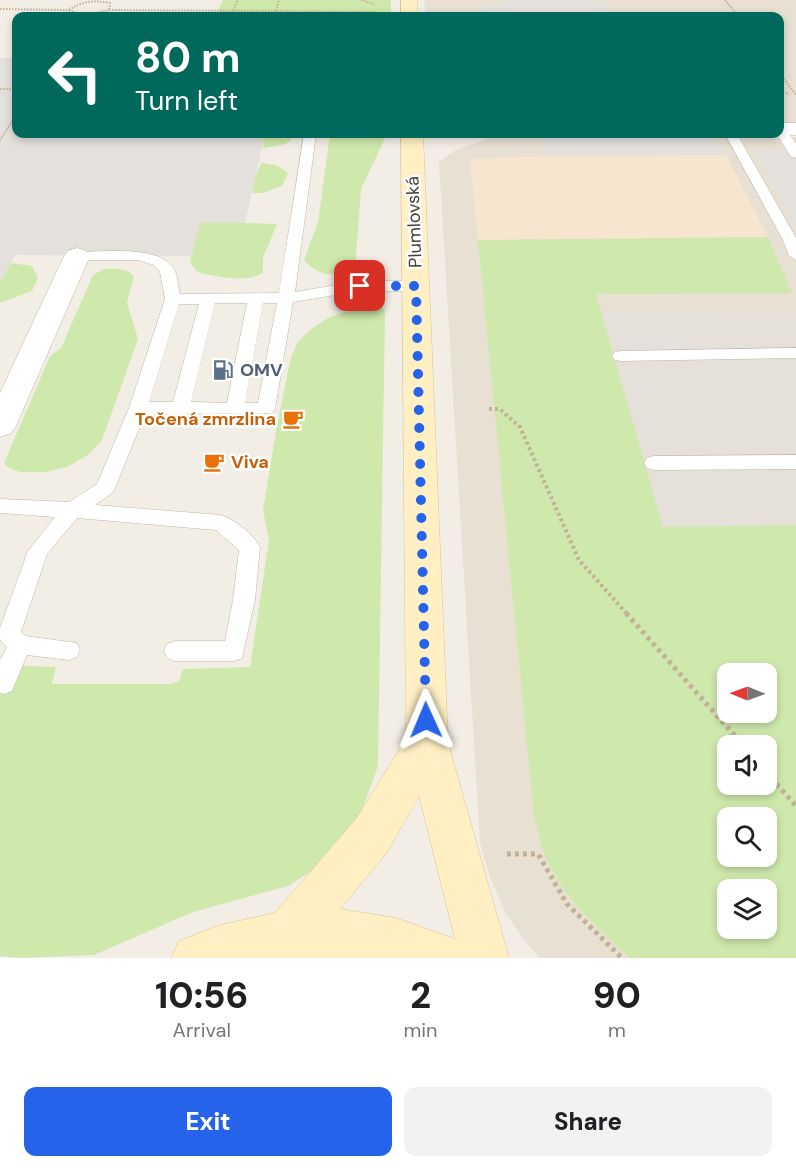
<!DOCTYPE html>
<meta charset="utf-8">
<style>
body{margin:0;font-family:"DM Sans",sans-serif;background:#f2f2f2;color:#202124;height:100vh;display:flex;flex-direction:column;font-size:22px;white-space:nowrap}
*{box-sizing:border-box;margin:0}
p{font-size:20px;color:#757577}
.icon{flex:none;width:33px;height:33px;fill:none;stroke:currentColor;stroke-width:2;stroke-linecap:round;stroke-linejoin:round}
.map{position:relative;height:958px;overflow:hidden}
.sheet{display:flex;flex-direction:column;background:#fff;flex:1}
.sheet>*{flex:none}
.hud{position:absolute;left:12px;top:12px;width:772px;height:126px;border-radius:12px;box-shadow:0 3px 9px #0003;background:#00695c;color:#fff;overflow:hidden}
.needle{width:39px;rotate:271deg}
.tools{position:absolute;left:717px;top:663px;display:grid;gap:12px}
.tools a{display:grid;place-items:center;width:60px;height:60px;border-radius:12px;background:#fff;box-shadow:0 3px 9px #0003;font-size:30px}
.pin{position:absolute;display:grid;place-items:center;width:51px;height:51px;color:#fff;margin:-26px;border-radius:12px;box-shadow:0 3px 9px #0006}
.me{position:absolute;width:66px;margin:-33px;rotate:359deg;stroke-linejoin:round;filter:drop-shadow(0 0 4px #0008)}
.turn{display:flex;align-items:center;gap:21px;height:126px;padding:0 24px;font-size:27px}
.turn .icon{width:78px;height:78px;stroke-width:2.5}
.turn b{display:block;font-size:42px;line-height:51px}
.eta{display:flex;justify-content:space-evenly;align-items:center;height:102px;text-align:center}
.eta b{font-size:36px;font-weight:800;line-height:42px}
.action{display:flex;gap:12px;margin-top:auto;padding:12px 24px}
.action a{flex:1;height:69px;border-radius:12px;background:#2563eb;color:#fff;font-size:24px;font-weight:800;line-height:69px;text-align:center}
.action a+a{background:#f2f2f2;color:#202124}
.map>svg:first-child{display:block}
.residential{fill:#e7e0d3;fill-rule:evenodd}
.commercial{fill:#f6e5cf}
.industrial{fill:#e5e0da}
.green{fill:#cfe9ac;fill-rule:evenodd}
.parking{fill:#e4e1dd}
.lines{fill:none;stroke-linecap:round;stroke-linejoin:round}
.service-casing{stroke:#bfb6a7;stroke-width:1}
.minor-casing{stroke:#bfb6a7;stroke-width:1}
.secondary-casing{stroke:#d8c495;stroke-width:1}
.path-far2{stroke:#c1b298;stroke-width:2;stroke-dasharray:1.5 1.5;stroke-linecap:butt}
.path-far1{stroke:#c1b298;stroke-width:4;stroke-dasharray:3 3;stroke-linecap:butt}
.path{stroke:#c1b298;stroke-width:5;stroke-dasharray:4 4;stroke-linecap:butt}
.service{fill:#fff;fill-rule:evenodd}
.minor{fill:#fff;fill-rule:evenodd}
.secondary{fill:#ffefc3;fill-rule:evenodd}
.route{stroke:#2563eb;stroke-width:10;stroke-dasharray:0 18}
.labels{text-anchor:middle;stroke-width:5;stroke-linejoin:round;paint-order:stroke}
.street-label{font-size:18px;fill:#463e34;stroke:#fff}
.service-label{font-size:18px;font-weight:bold;fill:#4e5e75;stroke:#fff;text-anchor:start}
.food-label{font-size:18px;font-weight:bold;fill:#c56008;stroke:#fff;text-anchor:end}
</style>
<div class="map">
<svg width="796" height="958" viewBox="0 0 796 958">
<rect width="100%" height="100%" fill="#f3eee5"/>
<g class="residential">
<path d="M 424,0 L 796,0 L 796,123 L 780,123 L 780,16 L 426,16 Z"/>
<path d="M 796,137 L 796,958 L 540,958 L 528,945 L 506,914 L 491,880 L 480,843 L 439,162 L 456,150 L 491,138 ZM 728,674 L 766,674 L 766,712 L 728,712 ZM 728,746 L 766,746 L 766,784 L 728,784 ZM 728,818 L 766,818 L 766,856 L 728,856 ZM 728,890 L 766,890 L 766,928 L 728,928 Z"/>
</g>
<path class="commercial" d="M 726,155 L 768,237 L 478,240 L 470,159 L 547,156 Z"/>
<path class="industrial" d="M 602,311 L 796,312 L 796,525 L 663,527 Z"/>
<g class="green">
<path d="M 223,0 L 391,0 L 391,16 L 216,16 Z"/>
<path d="M 0,131 L 16,134 L 296,134 L 286,144 L 263,148 L 264,138 L 0,135 Z"/>
<path d="M 330,134 L 387,134 L 361,189 L 355,270 C 333,275 321,279 304,260 L 318,222 Z"/>
<path d="M 261,163 L 276,165 L 288,173 L 282,186 L 263,193 L 252,193 L 255,180 L 168,175 L 256,175 Z"/>
<path d="M 0,221 L 245,223 L 277,224 L 263,258 L 263,273 C 244,283 217,277 197,272 L 190,262 L 197,231 Z"/>
<path d="M 768,237 L 792,293 L 596,294 L 663,527 L 796,525 L 796,958 L 630,958 C 600,930 569,904 550,867 C 542,852 539,833 534,817 L 478,240 ZM 728,674 L 766,674 L 766,712 L 728,712 ZM 728,746 L 766,746 L 766,784 L 728,784 ZM 728,818 L 766,818 L 766,856 L 728,856 ZM 728,890 L 766,890 L 766,928 L 728,928 Z"/>
<path d="M 11,263 L 32,266 L 38,278 L 32,291 L 0,303 L 0,280 Z"/>
<path d="M 104,269 C 116,269 126,267 134,277 L 127,303 L 138,339 L 102,440 L 88,455 L 67,467 L 46,472 L 20,472 L 9,468 L 4,463 L 50,356 L 61,348 L 93,275 Z"/>
<path d="M 367,304 L 381,306 L 385,311 L 378,766 L 361,813 L 323,864 L 288,886 L 193,912 L 94,955 L 19,958 L 0,956 L 0,665 L 56,667 L 52,684 L 170,684 L 179,681 L 183,669 L 250,667 L 269,540 L 263,510 L 277,425 L 291,357 L 298,342 L 311,329 L 328,318 Z"/>
</g>
<g class="parking">
<path d="M 502,0 L 604,0 L 612,16 L 484,16 L 481,5 L 502,4 Z"/>
<path d="M 0,58 L 16,58 L 16,134 L 265,134 L 245,223 L 200,223 L 191,256 L 15,255 L 0,283 Z"/>
<path d="M 543,137 L 712,137 L 726,155 L 547,156 Z"/>
<path d="M 792,148 L 796,154 L 796,227 L 753,149 Z"/>
</g>
<g class="lines">
<g class="service-casing">
<g id="service">
<path d="M 780,125 L 784,126 L 796,144 L 796,158 L 791,157 L 777,134 L 780,134 Z"/>
<path d="M 304,134 L 316,134 L 295,292 L 360,281 L 416,281 L 424,286 L 416,291 L 360,291 L 293,302 L 275,409 L 272,413 L 145,414 L 115,488 L 112,493 L 95,505 L 221,515 C 234,519 254,535 260,547 L 255,600 L 242,658 L 234,661 L 175,661 L 167,658 L 164,651 L 167,644 L 175,641 L 225,641 L 233,600 L 239,550 L 216,530 L 77,518 L 47,554 L 21,632 L 26,636 L 77,643 L 80,650 L 77,657 L 69,660 L 27,655 L 12,691 L 4,694 L 0,693 L 0,660 L 7,647 L 0,640 L 0,628 L 28,551 L 55,517 L 0,513 L 0,499 L 69,502 L 97,484 L 129,408 L 165,299 L 160,272 L 154,265 L 138,260 L 77,260 L 70,256 L 77,252 C 102,252 163,244 175,271 C 178,278 178,287 180,294 L 279,293 ZM 215,303 L 247,303 L 227,403 L 191,402 ZM 263,303 L 277,303 L 258,403 L 245,403 ZM 179,304 L 199,304 L 173,402 L 149,402 Z"/>
<path d="M 725,134 L 737,134 L 796,238 L 796,260 L 789,256 L 783,240 Z"/>
<path d="M 796,348 L 796,358 L 621,361 L 615,360 L 612,356 L 615,352 L 621,351 Z"/>
<path d="M 796,455 L 796,469 L 654,470 L 647,468 L 644,463 L 647,458 L 654,456 Z"/>
</g>
</g>
<g class="minor-casing">
<g id="minor">
<path d="M 780,123 L 796,123 L 796,135 L 773,134 L 780,134 Z"/>
<path d="M 77,248 L 86,251 L 90,256 L 16,426 L 11,433 L 0,437 L 0,393 L 64,256 L 68,251 Z"/>
</g>
</g>
<g class="secondary-casing">
<g id="secondary">
<rect x="401" y="0" width="16" height="16"/>
<path d="M 401,134 L 423,134 L 448,743 L 509,958 L 171,958 L 179,941 L 220,925 L 275,913 L 356,819 L 406,739 ZM 419,796 L 455,939 L 396,918 L 340,909 L 388,851 Z"/>
</g>
</g>
<g class="path-far2">
<path d="M 361,0 L 374,4"/>
<path d="M 725,0 L 738,16"/>
<path d="M 0,9 L 69,10 L 83,16 L 109,10 L 374,12"/>
<path d="M 69,10 C 82,1 94,0 110,3 L 109,10"/>
<path d="M 276,11 L 279,0"/>
<path d="M 735,13 L 759,13"/>
<path d="M 231,16 L 238,0"/>
<path d="M 356,16 L 368,13"/>
<path d="M 780,74 L 796,95"/>
<path d="M 0,89 L 16,89"/>
<path d="M 780,91 L 789,94"/>
<path d="M 0,140 L 16,115"/>
</g>
<path class="path-far1" d="M 489,409 L 500,409 L 520,427 L 579,560 L 627,614"/>
<g class="path">
<path d="M 626,613 L 744,746"/>
<path d="M 766,772 L 796,806"/>
<path d="M 507,854 L 538,854 L 567,904 L 622,958"/>
</g>
<use href="#service" class="service"/>
<use href="#minor" class="minor"/>
<use href="#secondary" class="secondary"/>
</g>
<g class="lines">
<path class="route" d="M 360,286 L 416,286 L 426,720"/>
</g>
<defs>
<g id="fuel-bare" transform="scale(1.62)"><path d="M-5.5-6h7V0h2V4h1.3V-2.5L3-4.5l.8-.8L6-3V5H2.5V1h-1V6h-7ZM-4.2-4.7v3.2H.2V-4.7Z" fill="#5c6f8a" stroke="#fff" stroke-width="2.5" paint-order="stroke"/></g>
<g id="cafe-bare" transform="scale(1.62)"><path d="M-5.5-4.5H6V0H3Q3 3.5 0 3.5H-2.5Q-5.5 3.5-5.5 0ZM3-3.2v2h1.7v-2ZM-6 4.5H4V6H-6Z" fill="#e8710a" stroke="#fff" stroke-width="2.5" paint-order="stroke"/></g>
</defs>
<g fill-rule="evenodd">
<use href="#fuel-bare" x="223" y="370"/>
<use href="#cafe-bare" x="293" y="419"/>
<use href="#cafe-bare" x="214" y="462"/>
</g>
<g class="labels">
<g class="street-label">
<text transform="translate(414 222) rotate(-92)" y="6">Plumlovská</text>
</g>
<g class="service-label">
<text x="240" y="376">OMV</text>
</g>
<g class="food-label">
<text x="276" y="425">Točená zmrzlina</text>
<text x="231" y="468" text-anchor="start">Viva</text>
</g>
</g>
</svg>
<div class="tools">
<a><svg class="needle" viewBox="-14 -14 28 28"><path d="M0-13l5 13h-10z" fill="#e53935"/><path d="M0 13l5-13h-10z" fill="#757577"/></svg></a>
<a><svg class="icon" aria-label="sound" viewBox="0 0 24 24"><path d="M4 9h4l5-4v14l-5-4H4zM17 9q2 3 0 6"/></svg></a>
<a><svg class="icon" aria-label="search" viewBox="0 0 24 24"><circle cx="10" cy="10" r="6"/><path d="M15 15l6 6"/></svg></a>
<a><svg class="icon" aria-label="layers" viewBox="0 0 24 24"><path d="M12 4l9 5-9 5-9-5zM3 14l9 5 9-5"/></svg></a>
</div>
<div class="pin" style="left:360px;top:286px;background:#d93025"><svg class="icon" aria-label="arrive" viewBox="0 0 24 24"><path d="M6 21V4h12l-3 4 3 4H6"/></svg></div>
<svg class="me" style="left:426px;top:720px" viewBox="-20 -20 40 40"><path d="M0-17L14 15 0 8-14 15z" fill="#2563eb" stroke="#fff" stroke-width="4"/></svg>
<div class="hud">
<div class="turn"><svg class="icon" aria-label="left" viewBox="0 0 24 24"><path d="M17 20v-9H6M10 6l-5 5 5 5"/></svg><div><b>80 m</b>Turn left</div></div>
</div>
</div>
<section class="sheet">
<div class="eta">
<div><b>10:56</b><p>Arrival</p></div>
<div><b>2</b><p>min</p></div>
<div><b>90</b><p>m</p></div>
</div>
<div class="action"><a>Exit</a><a>Share</a></div>
</section>
